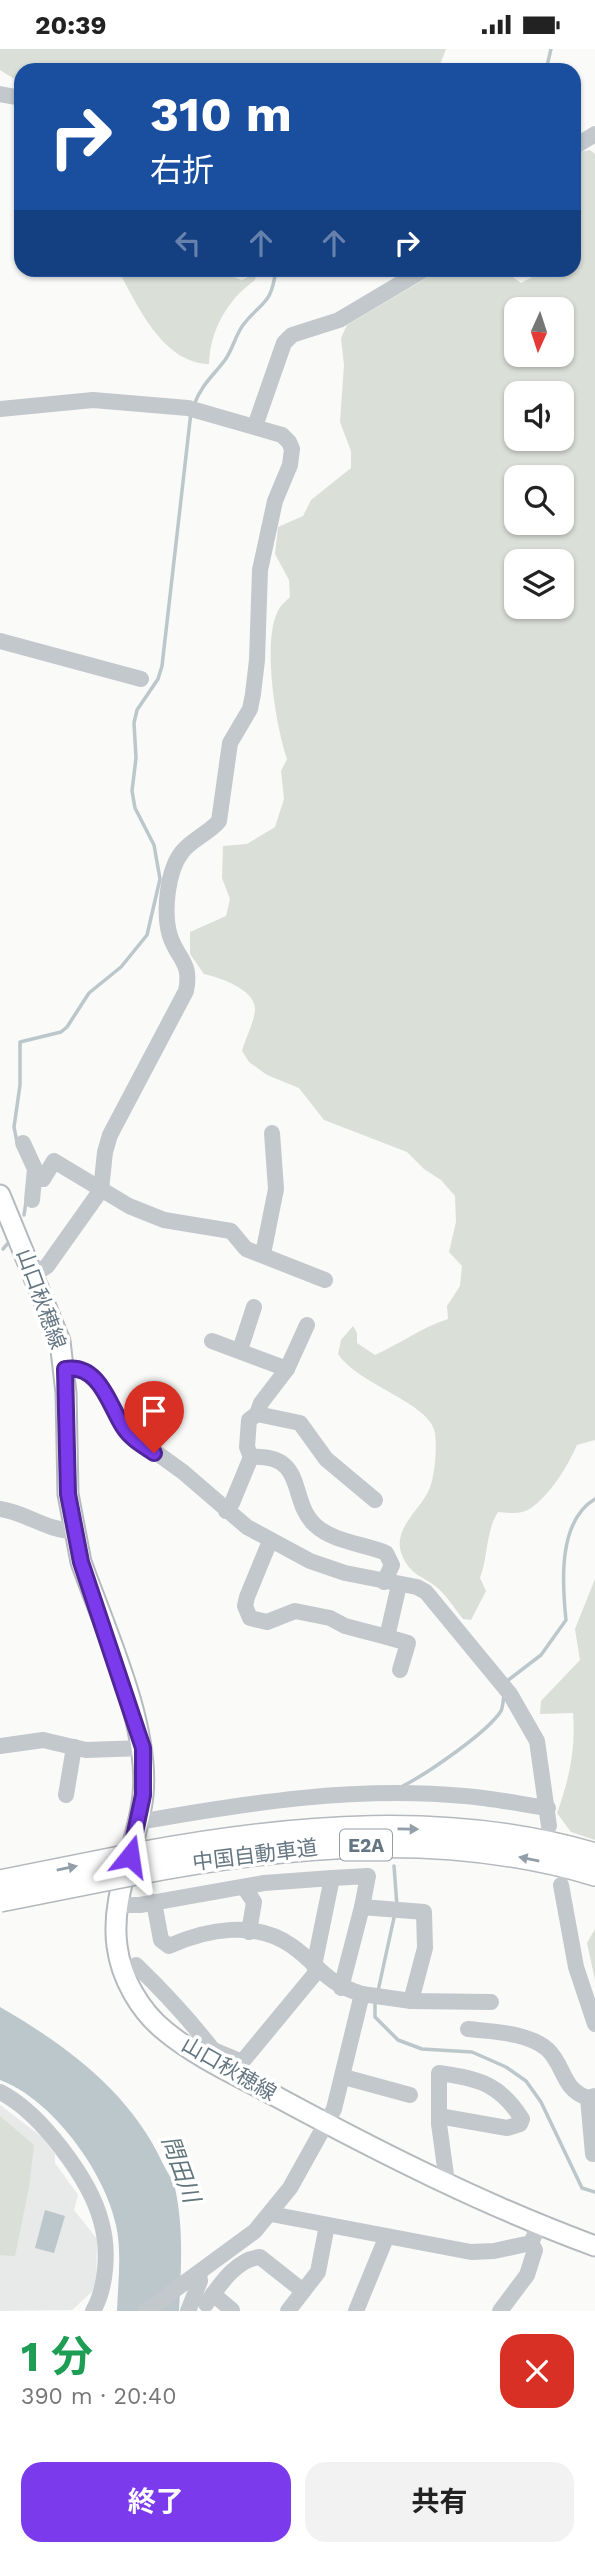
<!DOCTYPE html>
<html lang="ja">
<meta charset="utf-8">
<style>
body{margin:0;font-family:"Work Sans","Noto Sans JP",sans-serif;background:#f2f2f2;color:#222;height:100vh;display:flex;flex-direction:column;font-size:26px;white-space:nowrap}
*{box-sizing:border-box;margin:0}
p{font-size:23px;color:#767676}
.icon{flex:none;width:38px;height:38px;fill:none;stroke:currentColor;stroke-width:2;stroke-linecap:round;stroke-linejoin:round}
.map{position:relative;height:2262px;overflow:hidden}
.panel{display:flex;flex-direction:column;background:#fff;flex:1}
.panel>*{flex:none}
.banner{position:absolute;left:14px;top:14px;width:567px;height:214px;border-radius:21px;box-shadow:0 2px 5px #0004;background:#1a4fa0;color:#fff;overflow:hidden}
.needle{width:46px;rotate:183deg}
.controls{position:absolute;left:504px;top:248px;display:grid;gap:14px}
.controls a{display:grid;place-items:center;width:70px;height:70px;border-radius:14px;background:#fff;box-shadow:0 2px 5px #0004;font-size:35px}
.pin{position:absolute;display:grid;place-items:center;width:60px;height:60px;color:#fff;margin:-72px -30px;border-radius:50% 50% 50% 0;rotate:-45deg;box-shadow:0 0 7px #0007}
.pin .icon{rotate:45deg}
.me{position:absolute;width:77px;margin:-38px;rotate:15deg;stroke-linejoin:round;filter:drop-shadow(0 0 5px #0008)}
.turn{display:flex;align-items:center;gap:24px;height:147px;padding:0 21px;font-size:32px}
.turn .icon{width:91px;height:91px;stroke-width:2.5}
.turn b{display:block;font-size:49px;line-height:60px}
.lanes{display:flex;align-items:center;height:66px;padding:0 21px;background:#0003;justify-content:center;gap:35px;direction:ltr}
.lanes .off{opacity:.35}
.round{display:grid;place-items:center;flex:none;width:74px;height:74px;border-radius:21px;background:#f2f2f2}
.head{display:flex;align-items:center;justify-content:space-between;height:119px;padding:0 21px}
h1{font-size:42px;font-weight:700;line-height:52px;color:#1e9e55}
.button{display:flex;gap:14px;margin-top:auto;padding:14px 21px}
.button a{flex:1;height:80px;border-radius:21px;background:#7c3aed;color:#fff;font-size:28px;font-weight:700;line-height:80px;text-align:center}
.button a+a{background:#f2f2f2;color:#222}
.status{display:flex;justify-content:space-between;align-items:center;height:49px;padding:0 35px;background:#fff;direction:ltr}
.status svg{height:19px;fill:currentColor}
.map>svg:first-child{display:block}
.built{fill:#e8e9e9}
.green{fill:#dadfd7;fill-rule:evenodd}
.water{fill:#bbc7cb}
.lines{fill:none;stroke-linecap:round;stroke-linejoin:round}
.stream{stroke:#bbc7cb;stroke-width:3.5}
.major-casing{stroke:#b5babe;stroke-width:23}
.highway-casing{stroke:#b4b9bd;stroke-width:26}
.minor{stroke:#c3c8cc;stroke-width:16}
.major{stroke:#fff;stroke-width:19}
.highway{stroke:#fff;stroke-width:23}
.highway-bridge-casing{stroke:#b4b9bd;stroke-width:26;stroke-linecap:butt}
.highway-bridge{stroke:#fff;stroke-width:23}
.oneway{fill:#939fa8}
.route-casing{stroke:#51269a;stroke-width:18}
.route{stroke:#7c3aed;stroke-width:12}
.labels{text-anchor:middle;stroke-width:7;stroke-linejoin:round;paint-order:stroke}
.shield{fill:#fff;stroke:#939fa8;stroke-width:2}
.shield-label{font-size:19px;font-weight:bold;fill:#657683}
.street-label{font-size:21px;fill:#657683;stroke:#fff}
.water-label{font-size:23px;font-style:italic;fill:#60757c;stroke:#fff}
</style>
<div class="status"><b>20:39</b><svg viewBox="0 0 49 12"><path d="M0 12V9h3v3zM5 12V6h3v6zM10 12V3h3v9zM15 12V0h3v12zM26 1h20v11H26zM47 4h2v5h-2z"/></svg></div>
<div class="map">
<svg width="595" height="2262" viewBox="0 0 595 2262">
<rect width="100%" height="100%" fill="#fafaf8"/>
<path class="built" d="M 0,2056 L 42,2088 L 55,2105 L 55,2114 L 78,2146 L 74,2161 L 97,2190 L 96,2239 L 72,2261 L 0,2262 Z"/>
<g class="green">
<path d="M 0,0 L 446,0 L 438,21 L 21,21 L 21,34 L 0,21 Z"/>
<path d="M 590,101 L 595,105 L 595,1391 L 577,1396 C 567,1418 551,1445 531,1459 C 521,1466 509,1464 498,1463 C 486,1481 488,1508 480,1529 L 486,1542 L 471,1571 L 463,1570 C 454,1559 446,1545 435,1537 C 424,1528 414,1527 406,1514 C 387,1484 416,1466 428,1443 C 435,1431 438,1393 434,1380 C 424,1352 358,1335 338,1305 L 341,1291 L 353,1277 L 357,1284 L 357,1294 L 375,1306 C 400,1295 422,1278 448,1270 L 447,1257 L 460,1237 L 462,1217 L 449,1203 L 456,1173 L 455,1147 L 441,1131 L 424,1120 L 407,1103 L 324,1071 L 299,1039 L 267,1026 L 249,1013 L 242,1002 C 245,990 255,972 255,960 C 255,940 218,928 204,925 L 190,905 L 190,883 L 226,867 L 230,850 L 222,829 L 223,797 L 247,795 L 275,778 L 284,750 L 281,722 L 287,710 C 276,678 261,590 279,560 C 281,556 286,552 290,548 L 289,531 L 275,505 L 278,478 L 303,467 L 311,451 L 351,419 L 351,402 L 340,373 L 344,316 L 341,289 L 347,276 L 440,221 L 503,221 L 521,234 L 545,221 L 574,220 L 574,104 ZM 516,261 L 562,261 L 562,306 L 516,306 ZM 516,345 L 562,345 L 562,390 L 516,390 ZM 516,429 L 562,429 L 562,474 L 516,474 ZM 516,513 L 562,513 L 562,558 L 516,558 Z"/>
<path d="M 118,221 L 223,221 L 223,224 L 242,231 L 256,224 L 255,231 C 228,250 210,281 209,315 C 162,314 137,255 118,221 Z"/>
<path d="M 595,1530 L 595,1791 L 571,1783 L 557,1764 C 569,1731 576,1700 573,1664 L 540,1665 L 541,1652 L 580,1611 L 575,1580 Z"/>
<path d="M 595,1880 L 595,1931 L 587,1894 Z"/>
<path d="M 0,2067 L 34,2096 L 29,2138 L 15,2207 L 0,2206 Z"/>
</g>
<g class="water">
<path d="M 0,1958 C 66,1996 131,2044 163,2115 C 167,2123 173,2131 175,2139 C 184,2180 181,2221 179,2262 L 117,2262 C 118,2234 122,2203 116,2176 C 105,2123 52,2050 0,2031 Z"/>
<path d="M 45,2161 L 65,2167 L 54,2204 L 35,2199 Z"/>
</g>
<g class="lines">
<g class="stream">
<path d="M 546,21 L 551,0"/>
<path d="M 194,356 C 201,336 213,327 225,311 C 233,300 235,287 243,276 C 262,251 271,258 276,220"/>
<path d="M 17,1093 L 14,1078 L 20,1036 L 20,993 L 61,983 L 67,978 L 89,944 L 121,918 L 147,886 L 160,830 L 154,796 L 135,759 L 132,742 L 136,709 L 134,674 L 137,661 L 158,630 L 162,617 L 191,363"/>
<path d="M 24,1166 L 26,1153"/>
<path d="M 3,1200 L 9,1193"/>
<path d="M 507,1632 L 541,1606 L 566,1571 C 562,1533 558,1472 595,1450"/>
<path d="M 401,1738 C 425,1726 487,1684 501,1662 C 503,1658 503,1651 504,1646"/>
<path d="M 394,1817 L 397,1857"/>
<path d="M 378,1942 L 395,1864"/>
<path d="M 375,1954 L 375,1968 L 398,1991 L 422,2000 L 472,2003 L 506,2018 L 526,2032 L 541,2053 L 582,2139 L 595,2143"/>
</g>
<g class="major-casing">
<path id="major" d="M 0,1146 L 60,1292 L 66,1344 L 68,1445 L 81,1513 C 105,1580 150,1676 143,1746 C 138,1797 110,1845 117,1897 C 121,1929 140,1962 165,1982 C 199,2010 241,2028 279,2049 C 381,2104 486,2157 595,2197"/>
</g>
<g class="highway-casing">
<g id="highway">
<path d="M 145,1804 C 292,1777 450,1763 595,1806"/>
<path d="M 136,1824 C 287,1795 445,1780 595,1825"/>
</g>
</g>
<g class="minor">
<path d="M 0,45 L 21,49"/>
<path d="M 574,98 L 595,85"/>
<path d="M 0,360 L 93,351 L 188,359 L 282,386 L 289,393 L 292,400 L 290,416 L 275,452 L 260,521 L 257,611 L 253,645 L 250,660 L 230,694 L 219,772 C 208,785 192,790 182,803 C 167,822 163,864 170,887 C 178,911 192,913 186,942 L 110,1086 L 105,1103 L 101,1141 L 47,1217 L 35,1225"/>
<path d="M 255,377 L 284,294 L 292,286 L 339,271 L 425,220"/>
<path d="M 0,592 L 141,630"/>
<path d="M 23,1094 L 35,1120 L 32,1151"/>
<path d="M 36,1128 L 43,1130 L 54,1112 L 129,1157 L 164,1171 L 231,1182 L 246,1200 L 325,1231"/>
<path d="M 263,1205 L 276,1140 L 272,1084"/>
<path d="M 212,1292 L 287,1320"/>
<path d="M 240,1301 L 254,1258"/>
<path d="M 65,1320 L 85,1322 L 107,1345 L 125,1381 L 183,1423 L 247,1478 L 310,1512 L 345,1524 L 417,1538 L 426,1543 L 510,1645 L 537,1692 L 549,1777"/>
<path d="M 257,1365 L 300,1374 L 326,1410 L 375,1451"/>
<path d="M 251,1408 C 308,1405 288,1451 315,1476 C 333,1493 365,1495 386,1504 L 392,1516 L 384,1533"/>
<path d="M 0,1460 C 27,1464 47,1482 75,1482"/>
<path d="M 226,1462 L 232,1454 L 251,1408 L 247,1398 L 249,1371 L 257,1365 L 261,1354 L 287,1320 L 307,1276"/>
<path d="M 270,1492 L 247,1548 L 245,1557 L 250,1569 L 267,1573 L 295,1562 L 330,1569 L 345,1577 L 387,1588 L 399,1536"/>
<path d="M 387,1588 L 408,1594 L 400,1621"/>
<path d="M 0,1697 L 43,1691 L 86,1701 L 143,1699"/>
<path d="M 66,1746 L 74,1698"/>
<path d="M 139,1773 C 245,1754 355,1737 464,1747 C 492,1749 520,1755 548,1759"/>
<path d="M 332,1829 L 368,1827 L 362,1858"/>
<path d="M 561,1836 L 576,1918 L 595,1975"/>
<path d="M 244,1838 L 254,1853 L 249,1883"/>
<path d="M 154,1853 L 161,1891 L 169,1897 C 207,1880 255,1871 292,1897 C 320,1917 325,1934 362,1945"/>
<path d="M 118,1856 L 140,1856 L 264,1834 L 332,1829 L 314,1917"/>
<path d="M 136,1916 C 164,1943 189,1970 213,2001 L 210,2009"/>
<path d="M 341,1939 L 362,1858 L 424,1863 L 425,1899 L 411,1952"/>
<path d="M 468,1980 C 493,1983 527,1983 547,2000 C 565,2016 561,2040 588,2049"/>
<path d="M 213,2001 L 242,2013 L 318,1921"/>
<path d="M 344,2028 L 410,2046"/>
<path d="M 0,2043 C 40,2063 90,2130 101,2172 C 109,2199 107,2238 93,2262"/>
<path d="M 439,2067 L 507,2079 L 520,2075 L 522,2070 C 500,2035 478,2029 439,2024 L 439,2075 L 447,2133"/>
<path d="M 593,2105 L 588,2049 L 595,2047"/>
<path d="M 271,2165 L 471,2203 L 494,2202 L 531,2194 L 539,2176"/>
<path d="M 213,2245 L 232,2261"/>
<path d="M 206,2255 C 219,2237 236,2210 260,2208 L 303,2242"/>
<path d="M 146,2262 L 255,2182 L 290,2139 L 334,2060 L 362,1945 L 411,1952 L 491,1953"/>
<path d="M 188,2262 L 200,2232 L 199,2225"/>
<path d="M 288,2262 L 318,2223 L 327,2176"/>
<path d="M 356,2262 L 386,2189"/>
<path d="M 500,2262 L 527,2226 L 535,2201 L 531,2194"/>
</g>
<use href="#major" class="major"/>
<use href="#highway" class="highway"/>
<g class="highway-bridge-casing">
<g id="highway-bridge">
<path d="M 0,1833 L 145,1804"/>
<path d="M 0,1851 L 136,1824"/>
</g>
</g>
<use href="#highway-bridge" class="highway-bridge"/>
</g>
<defs><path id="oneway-solid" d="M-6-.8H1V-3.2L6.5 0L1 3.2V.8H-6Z" transform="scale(1.75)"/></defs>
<g class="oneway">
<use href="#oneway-solid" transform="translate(408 1780) rotate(1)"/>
<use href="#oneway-solid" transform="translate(529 1810) rotate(-168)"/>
<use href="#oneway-solid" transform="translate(67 1819) rotate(-11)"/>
</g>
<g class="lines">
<g class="route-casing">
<path id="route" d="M 130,1807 L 143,1746 L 143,1699 L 81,1513 L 68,1445 L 65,1320 C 100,1314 109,1357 124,1379 C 131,1390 144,1397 154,1404"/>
</g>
<use href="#route" class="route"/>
</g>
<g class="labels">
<rect class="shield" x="340" y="1780.5" width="52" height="31" rx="5"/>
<g class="shield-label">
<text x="366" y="1803">E2A</text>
</g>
<g class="street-label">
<text transform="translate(41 1250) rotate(70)" y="7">山口秋穂線</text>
<text transform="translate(255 1806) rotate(-7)" y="7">中国自動車道</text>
<text transform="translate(229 2020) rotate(30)" y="7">山口秋穂線</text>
</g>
<g class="water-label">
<text transform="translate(181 2120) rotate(70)" y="8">問田川</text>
</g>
</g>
</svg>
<div class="controls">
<a><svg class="needle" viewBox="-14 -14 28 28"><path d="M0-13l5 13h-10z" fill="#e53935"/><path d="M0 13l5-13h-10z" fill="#767676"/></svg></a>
<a><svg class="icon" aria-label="sound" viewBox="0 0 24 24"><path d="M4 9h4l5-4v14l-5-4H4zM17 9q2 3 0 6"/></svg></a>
<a><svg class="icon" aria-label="search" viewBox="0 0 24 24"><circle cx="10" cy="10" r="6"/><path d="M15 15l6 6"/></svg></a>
<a><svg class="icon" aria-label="layers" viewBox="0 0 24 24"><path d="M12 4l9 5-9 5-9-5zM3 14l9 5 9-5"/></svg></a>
</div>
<div class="pin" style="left:154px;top:1404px;background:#d93025"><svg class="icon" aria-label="arrive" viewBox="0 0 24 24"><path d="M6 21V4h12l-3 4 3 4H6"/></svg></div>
<svg class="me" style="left:130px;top:1807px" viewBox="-20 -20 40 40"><path d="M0-17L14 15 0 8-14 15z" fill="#7c3aed" stroke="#fff" stroke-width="4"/></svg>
<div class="banner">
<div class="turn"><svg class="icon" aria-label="right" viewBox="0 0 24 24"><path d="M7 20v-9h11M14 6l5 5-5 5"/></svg><div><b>310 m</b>右折</div></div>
<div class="lanes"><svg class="icon off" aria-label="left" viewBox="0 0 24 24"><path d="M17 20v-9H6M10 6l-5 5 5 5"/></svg><svg class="icon off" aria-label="ahead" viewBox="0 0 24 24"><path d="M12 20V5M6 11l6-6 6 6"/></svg><svg class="icon off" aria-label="ahead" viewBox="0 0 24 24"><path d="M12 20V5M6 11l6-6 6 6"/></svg><svg class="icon" aria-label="right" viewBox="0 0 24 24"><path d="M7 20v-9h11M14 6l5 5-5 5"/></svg></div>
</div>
</div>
<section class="panel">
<div class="head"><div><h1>1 分</h1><p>390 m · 20:40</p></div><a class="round" style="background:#d93025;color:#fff"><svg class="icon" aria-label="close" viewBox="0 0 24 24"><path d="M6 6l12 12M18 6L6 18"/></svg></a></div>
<div class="button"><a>終了</a><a>共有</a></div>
</section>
